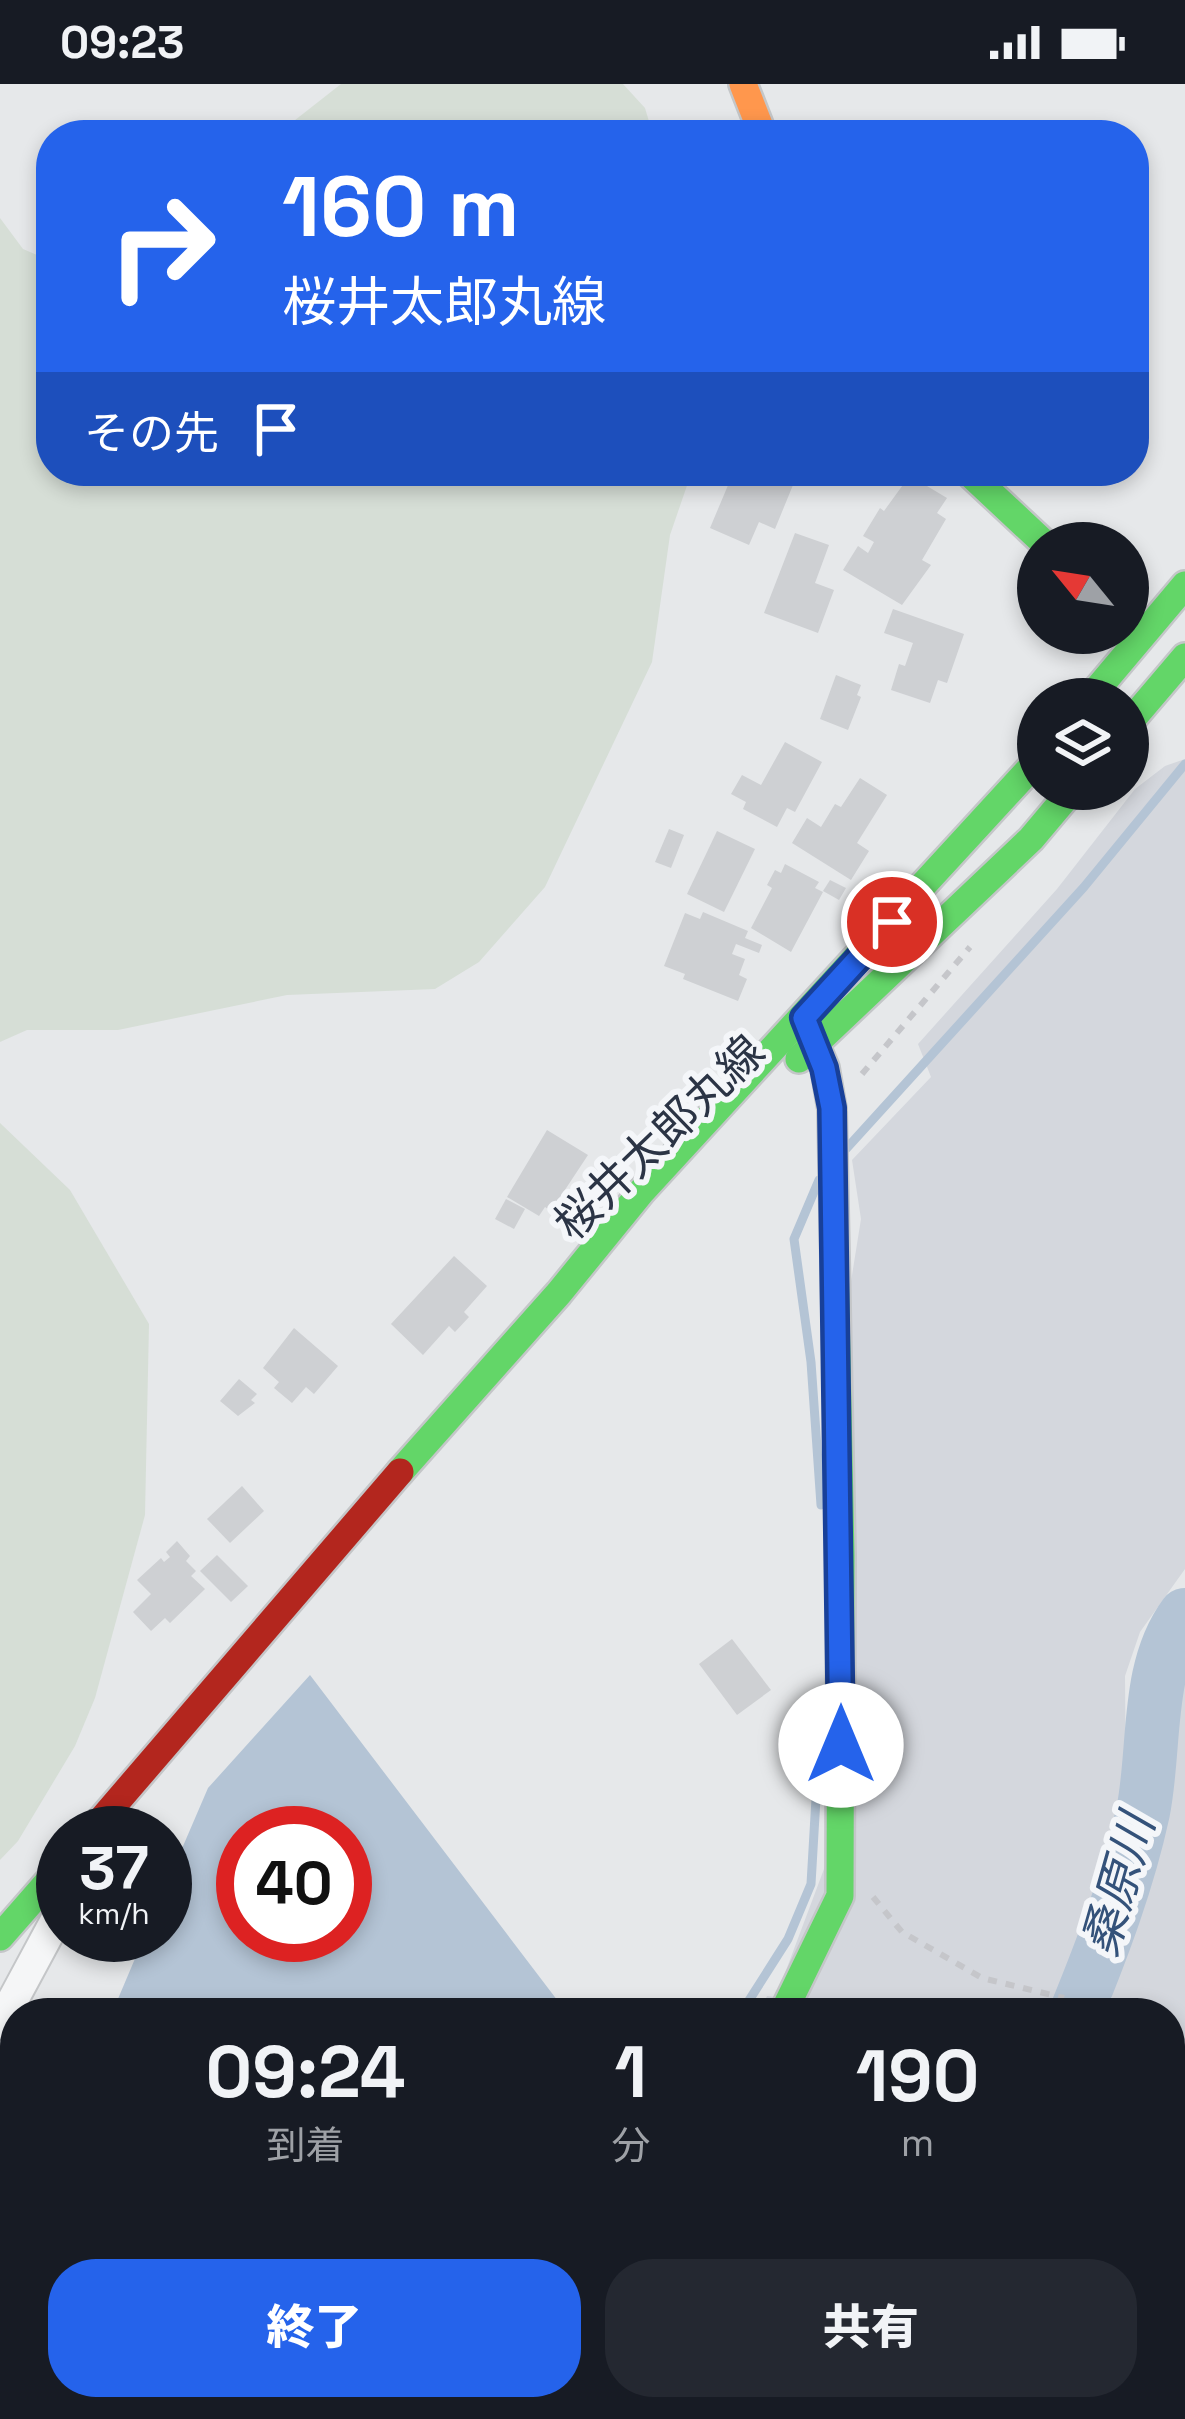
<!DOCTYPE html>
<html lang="ja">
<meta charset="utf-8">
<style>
body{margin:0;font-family:"Space Grotesk","Noto Sans JP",sans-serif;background:#242831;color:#f1f3f6;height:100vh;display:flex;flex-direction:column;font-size:45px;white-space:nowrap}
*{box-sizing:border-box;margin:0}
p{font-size:39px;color:#9ea1a6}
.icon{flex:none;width:66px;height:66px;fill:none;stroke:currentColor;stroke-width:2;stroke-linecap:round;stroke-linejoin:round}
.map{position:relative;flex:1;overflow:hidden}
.sheet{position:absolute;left:0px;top:1914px;width:1185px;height:423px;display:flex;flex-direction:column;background:#171b24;border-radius:48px 48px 0 0;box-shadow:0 6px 18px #0003}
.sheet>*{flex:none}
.hud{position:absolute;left:36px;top:36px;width:1113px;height:366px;border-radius:48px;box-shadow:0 6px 18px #0003;background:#2563eb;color:#fff;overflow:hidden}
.needle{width:78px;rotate:300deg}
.controls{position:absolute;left:1017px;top:438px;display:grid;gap:24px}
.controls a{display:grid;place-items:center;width:132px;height:132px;border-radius:50%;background:#171b24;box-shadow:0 6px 18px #0003;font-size:60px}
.speed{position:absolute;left:36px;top:1722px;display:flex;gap:24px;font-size:60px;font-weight:700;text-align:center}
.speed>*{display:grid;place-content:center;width:156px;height:156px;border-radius:50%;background:#171b24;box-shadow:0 6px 18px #0003;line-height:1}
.speed small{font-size:30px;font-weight:400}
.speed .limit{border:18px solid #d22;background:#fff;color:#111}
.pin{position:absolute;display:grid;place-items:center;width:102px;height:102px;color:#fff;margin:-51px;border:6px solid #fff;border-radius:50%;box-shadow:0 3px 12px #0007}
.me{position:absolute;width:132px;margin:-66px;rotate:0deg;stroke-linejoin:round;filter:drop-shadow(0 0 9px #0008)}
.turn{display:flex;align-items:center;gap:42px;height:252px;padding:0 48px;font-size:54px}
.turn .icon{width:156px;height:156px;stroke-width:2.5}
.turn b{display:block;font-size:84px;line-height:102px}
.then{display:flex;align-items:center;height:114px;padding:0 48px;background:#0003;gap:24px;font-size:45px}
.eta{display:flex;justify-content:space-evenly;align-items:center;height:204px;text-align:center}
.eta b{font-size:72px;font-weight:800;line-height:84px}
.cta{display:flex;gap:24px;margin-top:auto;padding:24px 48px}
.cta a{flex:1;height:138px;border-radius:48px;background:#2563eb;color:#fff;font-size:48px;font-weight:800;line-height:138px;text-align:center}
.cta a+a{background:#242831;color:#f1f3f6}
.status{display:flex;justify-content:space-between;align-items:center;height:84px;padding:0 60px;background:#171b24;direction:ltr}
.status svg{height:33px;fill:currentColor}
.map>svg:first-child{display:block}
.built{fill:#d4d7dd}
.green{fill:#d6ded6}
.water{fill:#b4c4d5;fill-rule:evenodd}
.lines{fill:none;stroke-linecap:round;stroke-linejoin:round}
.stream{stroke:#b4c4d5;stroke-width:9}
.river{stroke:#b4c4d5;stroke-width:54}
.building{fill:#ced0d3}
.street-casing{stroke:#c4c6c8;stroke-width:34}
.fast-casing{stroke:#c4c6c8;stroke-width:32}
.slow-casing{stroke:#c4c6c8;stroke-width:32}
.jam-casing{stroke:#c4c6c8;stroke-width:32}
.path{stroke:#c5c6ca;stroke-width:6;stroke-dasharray:9 9;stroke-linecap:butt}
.street{stroke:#f5f6f7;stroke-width:30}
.fast{stroke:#63d668;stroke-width:27}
.slow{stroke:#ff974d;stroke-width:27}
.jam{stroke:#b3261e;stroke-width:27}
.route-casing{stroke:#184099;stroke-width:30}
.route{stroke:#2563eb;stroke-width:21}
.labels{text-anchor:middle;stroke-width:12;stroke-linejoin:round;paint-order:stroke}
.street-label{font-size:45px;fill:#2b3445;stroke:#f4f6f9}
.water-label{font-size:48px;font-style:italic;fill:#34527a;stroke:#f4f6f9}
</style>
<div class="status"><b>09:23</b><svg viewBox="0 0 49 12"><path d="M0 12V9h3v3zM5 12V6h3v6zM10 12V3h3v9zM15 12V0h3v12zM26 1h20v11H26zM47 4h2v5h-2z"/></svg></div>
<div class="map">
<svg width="1185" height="2335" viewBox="0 0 1185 2335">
<rect width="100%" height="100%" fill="#e6e8ea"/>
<g class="built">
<path d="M 1185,675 L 1185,1485 L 1140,1548 L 1125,1592 L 1126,1715 L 1121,1763 L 1113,1791 L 1075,1900 L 1057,1929 L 759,1929 L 767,1912 L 776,1913 L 824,1785 L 838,1706 L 870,1703 L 853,1570 L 849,1210 L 861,1135 L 852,1076 L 931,993 L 918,960 L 1057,805 L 1135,705 L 1165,682 Z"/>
<path d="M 1185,1524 L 1185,2335 L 967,2335 L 972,2322 L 1170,2322 L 1170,1929 L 1131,1929 L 1132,1924 L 1103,1909 L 1121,1855 L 1142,1757 L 1147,1718 L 1148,1598 L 1156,1570 Z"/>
<path d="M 311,2322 L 913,2322 L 907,2335 L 282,2335 Z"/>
</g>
<g class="green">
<path d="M 341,0 L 623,0 L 645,24 L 653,51 L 276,51 Z"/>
<path d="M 0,134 L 23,165 L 51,177 L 51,387 L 692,387 L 670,451 L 652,578 L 545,803 L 479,878 L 435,905 L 287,911 L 118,946 L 27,946 L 0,958 Z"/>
<path d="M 0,1039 L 70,1106 L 149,1240 L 145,1431 L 95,1614 L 75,1662 L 18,1757 L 0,1776 Z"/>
<path d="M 1021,2322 L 1104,2322 L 1103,2335 L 1016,2335 Z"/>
</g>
<g class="water">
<path d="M 310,1591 L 567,1929 L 112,1929 L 145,1851 L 165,1851 L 165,1804 L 208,1704 ZM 243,1749 L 345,1749 L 345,1851 L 243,1851 Z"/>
<path d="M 15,2120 L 15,2322 L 187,2322 L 152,2335 L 0,2335 L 0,2139 Z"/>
</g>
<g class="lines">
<g class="stream">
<path d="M 846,1065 L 1084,803 L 1185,680"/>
<path d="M 819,1096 L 794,1155 L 811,1278 L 821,1421"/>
<path d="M 741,1929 L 788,1855 L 811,1800 L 821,1629"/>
</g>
<g class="river">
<path d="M 1076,1929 C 1103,1863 1128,1797 1143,1728 C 1156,1664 1145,1585 1185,1531"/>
<path d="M 902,2335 L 905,2322"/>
</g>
</g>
<g class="building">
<path d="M 734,387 L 760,387 L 793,401 L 775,445 L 759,438 L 749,461 L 710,444 Z"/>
<path d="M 913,387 L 932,393 L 927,402 L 947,414 L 937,429 L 946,435 L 922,476 L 931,481 L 902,521 L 843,486 L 858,462 L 868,469 L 874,458 L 863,452 L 880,424 L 884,427 Z"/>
<path d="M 795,449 L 829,461 L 815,499 L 834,506 L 818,549 L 764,529 Z"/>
<path d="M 893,525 L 964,550 L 947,599 L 938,596 L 930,619 L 891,606 L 899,580 L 905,582 L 913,559 L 884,549 Z"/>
<path d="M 836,591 L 861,601 L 857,611 L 861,613 L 848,646 L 820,635 Z"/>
<path d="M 785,658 L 822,678 L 795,728 L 787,724 L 777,743 L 743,725 L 746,718 L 731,710 L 742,691 L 761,701 Z"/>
<path d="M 860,694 L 887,711 L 857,759 L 869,767 L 851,796 L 792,759 L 807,734 L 821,743 L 835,720 L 841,723 Z"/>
<path d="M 669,745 L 684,751 L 671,784 L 655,778 Z"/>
<path d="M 717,747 L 755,765 L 724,828 L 687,810 Z"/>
<path d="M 785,780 L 819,798 L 815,804 L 823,808 L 791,868 L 751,844 L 772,804 L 767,801 L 775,786 L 781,789 Z"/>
<path d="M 830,796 L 846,804 L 839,816 L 823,807 Z"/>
<path d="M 703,828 L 748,847 L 745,854 L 762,861 L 759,869 L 736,860 L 732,870 L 745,875 L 739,891 L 747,895 L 738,917 L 683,895 L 685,890 L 664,882 L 685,829 L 700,835 Z"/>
<path d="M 547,1046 L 588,1071 L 551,1127 L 545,1123 L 539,1132 L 507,1113 Z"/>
<path d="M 506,1115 L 525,1125 L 514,1145 L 495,1135 Z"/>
<path d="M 454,1172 L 487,1202 L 464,1228 L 469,1233 L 455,1248 L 449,1242 L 423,1271 L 391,1240 Z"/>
<path d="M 294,1244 L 338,1282 L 314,1310 L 306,1303 L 292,1319 L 274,1304 L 279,1298 L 263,1284 Z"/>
<path d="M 239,1295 L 257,1310 L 251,1316 L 255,1319 L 238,1332 L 220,1317 Z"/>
<path d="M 242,1402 L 264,1427 L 230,1459 L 207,1435 Z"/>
<path d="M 177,1457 L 190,1472 L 186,1477 L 196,1487 L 191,1492 L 205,1505 L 170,1539 L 165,1534 L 151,1547 L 133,1528 L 151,1510 L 137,1496 L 161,1474 L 164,1478 L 170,1473 L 166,1468 Z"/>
<path d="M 217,1471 L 248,1502 L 231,1518 L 200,1487 Z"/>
<path d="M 732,1555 L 771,1606 L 737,1631 L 699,1580 Z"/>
</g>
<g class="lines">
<g class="street-casing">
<g id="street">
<path d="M 0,1940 L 63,1823"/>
<path d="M 335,2335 L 374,2322"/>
</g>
</g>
<g class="fast-casing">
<g id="fast">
<path d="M 967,387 L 1044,459"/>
<path d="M 1089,615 L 1185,501"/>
<path d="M 1128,640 L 1185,573"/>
<path d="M 799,975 L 1031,755 L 1073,705"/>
<path d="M 400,1388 L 559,1209 L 642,1107 L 1038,676"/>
<path d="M 0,1853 L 63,1781"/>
<path d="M 783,1929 L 840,1812 L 841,1472 L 832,1025 L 825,984 L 804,934"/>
</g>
</g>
<g class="slow-casing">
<path id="slow" d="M 743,0 L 763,51"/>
</g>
<g class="jam-casing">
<path id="jam" d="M 90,1749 L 400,1388"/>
</g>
<g class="path">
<path d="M 862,990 L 970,863"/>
<path d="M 873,1813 L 902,1848 L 982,1894 L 1064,1914"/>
</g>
<use href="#street" class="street"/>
<use href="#fast" class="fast"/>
<use href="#slow" class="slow"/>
<use href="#jam" class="jam"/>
</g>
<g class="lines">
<g class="route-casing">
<path id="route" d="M 841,1661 L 832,1024 L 824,984 L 804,934 L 892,838"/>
</g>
<use href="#route" class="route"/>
</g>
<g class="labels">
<g class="street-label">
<text transform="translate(659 1053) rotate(-44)" y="16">桜井太郎丸線</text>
</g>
<g class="water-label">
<text transform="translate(1118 1801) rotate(-74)" y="17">桑原川</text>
</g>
</g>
</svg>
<div class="controls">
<a><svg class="needle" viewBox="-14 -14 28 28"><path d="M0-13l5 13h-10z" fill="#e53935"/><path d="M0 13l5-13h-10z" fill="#9ea1a6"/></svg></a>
<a><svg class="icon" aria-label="layers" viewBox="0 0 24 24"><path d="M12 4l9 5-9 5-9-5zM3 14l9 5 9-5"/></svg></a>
</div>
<div class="speed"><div>37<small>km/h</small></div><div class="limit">40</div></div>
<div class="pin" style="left:892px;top:838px;background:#d93025"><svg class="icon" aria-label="arrive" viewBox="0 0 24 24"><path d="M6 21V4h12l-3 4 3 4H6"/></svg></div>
<svg class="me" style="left:841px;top:1661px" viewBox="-20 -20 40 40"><circle r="19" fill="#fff"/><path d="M0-13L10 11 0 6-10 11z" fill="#2563eb"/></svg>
<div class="hud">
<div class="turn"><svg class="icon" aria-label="right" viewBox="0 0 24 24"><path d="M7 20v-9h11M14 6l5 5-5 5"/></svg><div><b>160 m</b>桜井太郎丸線</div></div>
<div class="then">その先<svg class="icon" aria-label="arrive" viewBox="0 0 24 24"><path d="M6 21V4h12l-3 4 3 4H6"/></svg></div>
</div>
<section class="sheet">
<div class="eta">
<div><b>09:24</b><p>到着</p></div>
<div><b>1</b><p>分</p></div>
<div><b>190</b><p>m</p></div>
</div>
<div class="cta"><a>終了</a><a>共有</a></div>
</section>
</div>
